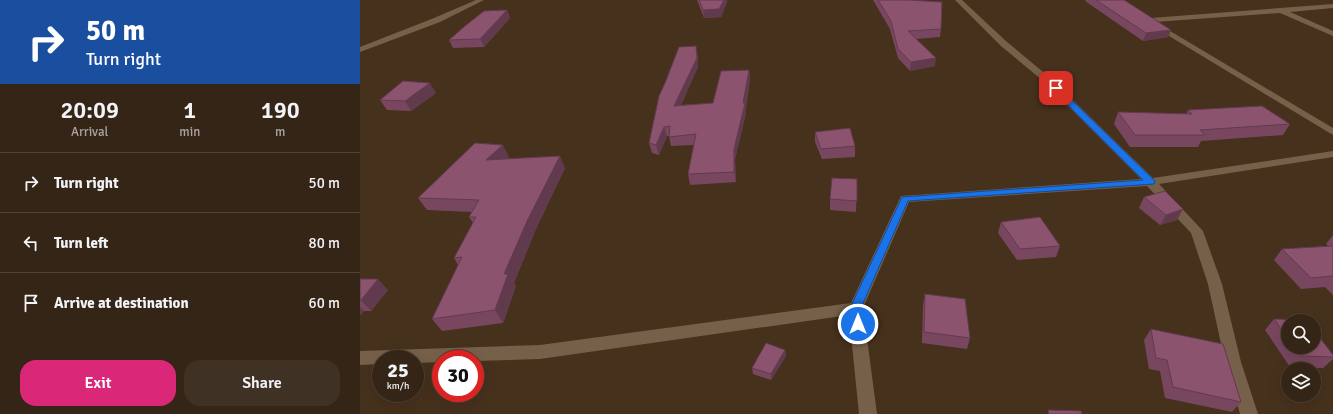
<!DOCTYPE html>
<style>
body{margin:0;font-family:Signika,sans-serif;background:#3f3123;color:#f1f3f6;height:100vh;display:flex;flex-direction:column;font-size:15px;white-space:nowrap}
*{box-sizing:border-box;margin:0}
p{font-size:13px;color:#a9a5a1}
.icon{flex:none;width:22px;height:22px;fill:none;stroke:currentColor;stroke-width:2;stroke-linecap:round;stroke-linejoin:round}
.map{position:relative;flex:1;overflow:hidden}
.details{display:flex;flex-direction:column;background:#342516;width:360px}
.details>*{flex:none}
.top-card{background:#1a4fa0;color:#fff;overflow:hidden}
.buttons{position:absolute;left:921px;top:314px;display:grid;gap:8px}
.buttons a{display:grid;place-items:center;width:40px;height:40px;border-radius:50%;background:#342516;box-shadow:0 4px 16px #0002,0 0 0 1px #4e4235;font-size:20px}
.speed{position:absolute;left:12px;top:350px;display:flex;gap:8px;font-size:20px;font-weight:700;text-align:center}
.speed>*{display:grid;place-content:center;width:52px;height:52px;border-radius:50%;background:#342516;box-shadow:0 4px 16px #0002,0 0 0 1px #4e4235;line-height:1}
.speed small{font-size:10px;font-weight:400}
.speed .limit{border:6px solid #d22;background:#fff;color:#111}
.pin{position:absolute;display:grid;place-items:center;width:34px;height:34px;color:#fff;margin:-17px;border-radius:8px;box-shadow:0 2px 6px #0006}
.me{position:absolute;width:44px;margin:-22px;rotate:0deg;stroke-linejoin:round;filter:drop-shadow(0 0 3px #0008)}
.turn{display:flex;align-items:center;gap:14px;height:84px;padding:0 20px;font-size:18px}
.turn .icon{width:52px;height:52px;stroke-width:2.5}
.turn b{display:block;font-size:28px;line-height:34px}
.eta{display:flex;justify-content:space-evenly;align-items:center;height:68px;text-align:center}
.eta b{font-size:24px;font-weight:600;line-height:28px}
.button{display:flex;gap:8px;margin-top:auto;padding:8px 20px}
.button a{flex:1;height:46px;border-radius:16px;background:#db2777;color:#fff;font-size:16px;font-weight:600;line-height:46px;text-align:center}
.button a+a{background:#3f3123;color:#f1f3f6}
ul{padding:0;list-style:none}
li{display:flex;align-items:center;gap:12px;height:60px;padding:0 20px;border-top:1px solid #4e4235}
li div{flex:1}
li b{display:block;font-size:15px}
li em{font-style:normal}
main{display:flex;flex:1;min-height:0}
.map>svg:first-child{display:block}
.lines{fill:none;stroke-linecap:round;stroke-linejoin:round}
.street{fill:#77604a;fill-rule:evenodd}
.wall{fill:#78475f}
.shaded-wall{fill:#623a4e}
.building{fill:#8c536f;stroke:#623a4e}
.route{fill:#1a73e8;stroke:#114b97}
</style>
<main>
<section class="details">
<div class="top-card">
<div class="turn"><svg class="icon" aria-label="right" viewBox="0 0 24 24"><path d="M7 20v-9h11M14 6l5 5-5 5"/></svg><div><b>50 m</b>Turn right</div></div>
</div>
<div class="eta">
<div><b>20:09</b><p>Arrival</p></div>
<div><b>1</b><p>min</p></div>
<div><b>190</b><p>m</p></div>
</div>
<ul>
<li><svg class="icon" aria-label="right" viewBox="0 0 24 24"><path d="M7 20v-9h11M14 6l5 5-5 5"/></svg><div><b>Turn right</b></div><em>50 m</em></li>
<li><svg class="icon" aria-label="left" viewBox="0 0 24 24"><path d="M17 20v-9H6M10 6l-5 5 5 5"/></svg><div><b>Turn left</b></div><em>80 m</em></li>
<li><svg class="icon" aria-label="arrive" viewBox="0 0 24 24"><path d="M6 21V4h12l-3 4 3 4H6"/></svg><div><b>Arrive at destination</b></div><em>60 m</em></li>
</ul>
<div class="button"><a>Exit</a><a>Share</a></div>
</section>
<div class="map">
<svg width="973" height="414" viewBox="0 0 973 414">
<rect width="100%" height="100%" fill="#46311d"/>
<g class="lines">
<g class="street">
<path d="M 116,0 L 124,0 L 80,22 L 0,52 L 0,47 L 74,18 Z"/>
<path d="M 595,0 L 602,0 L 647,42 L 688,76 L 793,178 L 973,151 L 973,157 L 799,184 L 843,231 L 862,284 L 881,362 L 898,414 L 880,414 L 865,362 L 848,284 L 831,233 L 787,186 L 549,202 L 503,308 L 517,414 L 499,414 L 489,315 L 180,359 L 115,361 L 115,359 L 81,359 L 81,362 L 55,363 L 55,359 L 21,359 L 21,364 L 0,365 L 0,351 L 180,345 L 491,303 L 541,196 L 781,179 L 682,80 L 641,46 Z"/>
<path d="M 973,4 L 973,8 L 930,12 L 973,31 L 973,36 L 920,13 L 795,22 L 973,128 L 973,135 L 786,22 L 788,18 L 791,18 Z"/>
</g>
</g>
<g class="wall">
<path d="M 337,0 L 367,0 L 367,2 L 361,17 L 344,18 Z"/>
<path d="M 513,0 L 549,0 L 581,29 L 580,37 L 556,39 L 575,66 L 550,71 L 538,58 L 530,29 Z"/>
<path d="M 726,0 L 764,0 L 808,37 L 783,41 L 725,1 Z"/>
<path d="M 147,10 L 150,18 L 124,47 L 93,48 L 89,40 Z"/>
<path d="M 338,55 L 338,67 L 321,105 L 353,103 L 389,70 L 390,79 L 386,108 L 386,113 L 375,159 L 376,182 L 330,185 L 328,174 L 334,145 L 311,146 L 309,136 L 307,136 L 299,155 L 292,153 L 289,143 L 305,83 Z"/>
<path d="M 76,93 L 51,111 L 27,110 L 20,100 Z"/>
<path d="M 828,110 L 930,124 L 923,135 L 841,141 L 838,147 L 770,147 L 754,124 L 758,112 L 826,114 Z"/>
<path d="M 455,132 L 495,146 L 495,157 L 462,159 L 455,142 Z"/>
<path d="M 149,157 L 146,159 L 205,168 L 175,231 L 154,283 L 156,286 L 143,323 L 82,331 L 72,319 L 98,265 L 94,258 L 113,223 L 109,217 L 112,212 L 67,210 L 58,198 Z"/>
<path d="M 497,179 L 496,212 L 470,210 L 470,199 Z"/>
<path d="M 784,197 L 823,209 L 817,220 L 800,225 L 779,208 Z"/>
<path d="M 641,222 L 700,246 L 696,257 L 657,260 L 638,233 Z"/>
<path d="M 973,235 L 973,295 L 965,287 L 941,289 L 914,260 L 922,249 L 968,246 L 966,244 Z"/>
<path d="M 0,279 L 28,290 L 11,311 L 4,311 L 0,315 Z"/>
<path d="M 565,294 L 610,338 L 607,349 L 562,343 L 563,305 Z"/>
<path d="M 914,319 L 928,321 L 928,347 L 954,347 L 973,355 L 973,359 L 963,368 L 930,367 L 905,330 Z"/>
<path d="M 791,329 L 881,402 L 872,412 L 805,398 L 800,371 L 789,369 L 784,340 Z"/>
<path d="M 425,350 L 426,356 L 411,380 L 393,374 L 392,368 Z"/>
</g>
<g class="shaded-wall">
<path d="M 364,0 L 367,0 L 367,2 L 361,17 L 344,18 L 343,10 Z"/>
<path d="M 147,10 L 150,18 L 124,47 L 120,39 Z"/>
<path d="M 811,30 L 808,37 L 783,41 L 786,33 Z"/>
<path d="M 336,46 L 338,55 L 338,67 L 316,115 L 314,106 Z"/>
<path d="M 576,58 L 575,66 L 550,71 L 551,62 Z"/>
<path d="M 389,70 L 390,79 L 386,108 L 386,113 L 375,159 L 376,182 L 374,172 L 374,149 L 383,103 Z"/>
<path d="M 70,83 L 76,93 L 51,111 L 45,101 Z"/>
<path d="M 304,127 L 307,136 L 299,155 L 296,145 Z"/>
<path d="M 143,145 L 149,157 L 133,172 L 126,160 Z"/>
<path d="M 200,156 L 205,168 L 175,231 L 154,283 L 156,286 L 143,323 L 135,310 L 144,274 L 168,219 Z"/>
<path d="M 823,209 L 817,220 L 800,225 L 806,215 Z"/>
<path d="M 18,279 L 28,290 L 11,311 L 1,300 Z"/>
<path d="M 0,307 L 4,311 L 0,315 Z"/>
<path d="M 425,350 L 426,356 L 411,380 L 411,374 Z"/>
</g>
<g class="building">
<path d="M 339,0 L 364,0 L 359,9 L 343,10 Z"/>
<path d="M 518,0 L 549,0 L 582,2 L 581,29 L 548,31 L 576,58 L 551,62 L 538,49 L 531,21 Z"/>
<path d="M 736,0 L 764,0 L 811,30 L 786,33 Z"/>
<path d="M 147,10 L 120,39 L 89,40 L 105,26 L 124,11 Z"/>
<path d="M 336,46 L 337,58 L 314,106 L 353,103 L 361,71 L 389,70 L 383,103 L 385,103 L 374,149 L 374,172 L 328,174 L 336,134 L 309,137 L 310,126 L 304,127 L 296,145 L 289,143 L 299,96 L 305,83 L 319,47 Z"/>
<path d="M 43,81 L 70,83 L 45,101 L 20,100 Z"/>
<path d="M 902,106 L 930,124 L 840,130 L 845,135 L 775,135 L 758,112 L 832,114 L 828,110 Z"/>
<path d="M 490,128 L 495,146 L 461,149 L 455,132 Z"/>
<path d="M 115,143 L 143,145 L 126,160 L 200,156 L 168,219 L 144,274 L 148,274 L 135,310 L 72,319 L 102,257 L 94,258 L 116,217 L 109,217 L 119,200 L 58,198 Z"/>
<path d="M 472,178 L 497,179 L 497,201 L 470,199 Z"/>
<path d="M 805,191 L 823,209 L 806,215 L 784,197 Z"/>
<path d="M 680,217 L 700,246 L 660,249 L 641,222 Z"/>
<path d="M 973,246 L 973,276 L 951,278 L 922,249 Z"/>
<path d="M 0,279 L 18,279 L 1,300 L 0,300 Z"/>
<path d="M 565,294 L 605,299 L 610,338 L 564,332 Z"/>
<path d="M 914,319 L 947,320 L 947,321 L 928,321 L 928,339 Z"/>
<path d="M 791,329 L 863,344 L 881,402 L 813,387 L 807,360 L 796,358 Z"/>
<path d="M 954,330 L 973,355 L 973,357 L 940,356 L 934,347 L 954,347 Z"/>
<path d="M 406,343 L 425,350 L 411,374 L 392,368 Z"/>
<path d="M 688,410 L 721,411 L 722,414 L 689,414 Z"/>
</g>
<path class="route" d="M 696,86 L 698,87 L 794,180 L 795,182 L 794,184 L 548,201 L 501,308 L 503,324 L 502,327 L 498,328 L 493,327 L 490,308 L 542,197 L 783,180 L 693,90 L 692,88 Z"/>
</svg>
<div class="buttons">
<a><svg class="icon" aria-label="search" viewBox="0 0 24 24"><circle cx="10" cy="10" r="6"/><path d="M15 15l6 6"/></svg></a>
<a><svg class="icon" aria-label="layers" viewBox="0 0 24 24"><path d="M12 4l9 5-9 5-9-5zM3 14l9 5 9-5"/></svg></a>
</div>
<div class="speed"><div>25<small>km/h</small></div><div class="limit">30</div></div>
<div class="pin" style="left:696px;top:88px;background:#d93025"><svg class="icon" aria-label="arrive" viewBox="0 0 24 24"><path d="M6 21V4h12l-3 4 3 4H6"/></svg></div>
<svg class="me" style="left:498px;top:324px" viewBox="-20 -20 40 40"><circle r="17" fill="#1a73e8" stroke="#fff" stroke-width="3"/><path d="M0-11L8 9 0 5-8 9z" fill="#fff"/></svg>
</div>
</main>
